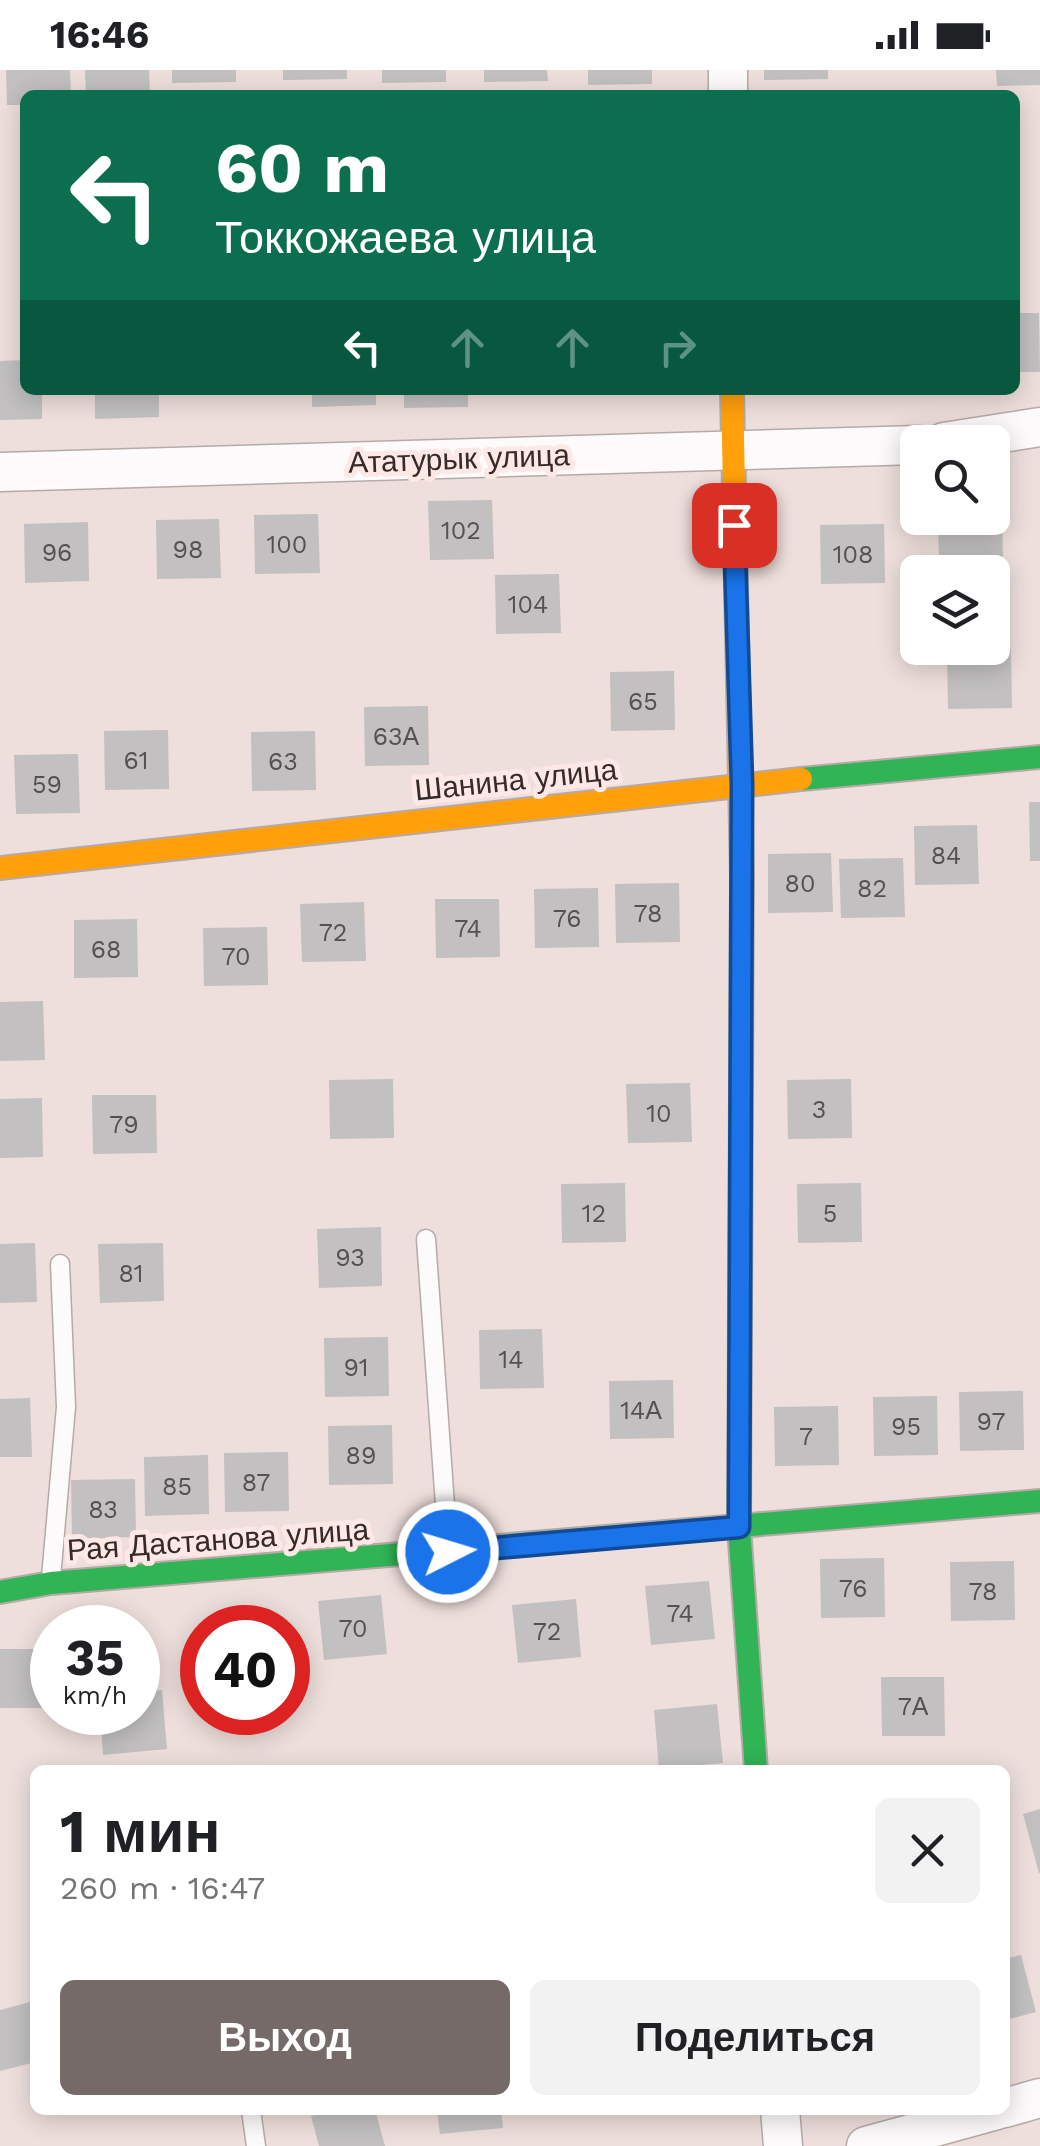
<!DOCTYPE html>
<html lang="ru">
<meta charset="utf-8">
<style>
body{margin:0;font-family:"Work Sans",sans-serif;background:#f2f2f2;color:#202124;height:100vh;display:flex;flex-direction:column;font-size:38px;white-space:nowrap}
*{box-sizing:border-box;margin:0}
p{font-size:32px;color:#757577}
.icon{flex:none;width:55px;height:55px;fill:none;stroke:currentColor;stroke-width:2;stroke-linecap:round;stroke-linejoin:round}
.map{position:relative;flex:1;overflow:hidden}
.sheet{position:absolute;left:30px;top:1695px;width:980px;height:350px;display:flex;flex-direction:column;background:#fff;border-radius:15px;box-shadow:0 5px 25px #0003}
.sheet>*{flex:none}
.hud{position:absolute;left:20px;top:20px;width:1000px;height:305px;border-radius:15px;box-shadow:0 5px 25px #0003;background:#0b6e4f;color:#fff;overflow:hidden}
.fabs{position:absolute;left:900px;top:355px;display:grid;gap:20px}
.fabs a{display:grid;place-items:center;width:110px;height:110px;border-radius:15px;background:#fff;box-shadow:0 5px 25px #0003;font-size:50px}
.speed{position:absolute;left:30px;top:1535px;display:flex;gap:20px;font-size:50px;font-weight:700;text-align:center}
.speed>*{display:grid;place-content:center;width:130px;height:130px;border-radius:50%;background:#fff;box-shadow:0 5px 25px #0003;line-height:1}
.speed small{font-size:25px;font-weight:400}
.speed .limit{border:15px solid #d22;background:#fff;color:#111}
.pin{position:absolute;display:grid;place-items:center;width:85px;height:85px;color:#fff;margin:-42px;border-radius:20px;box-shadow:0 5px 15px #0006}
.me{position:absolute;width:110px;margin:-55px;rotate:85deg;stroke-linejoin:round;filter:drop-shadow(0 0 8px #0008)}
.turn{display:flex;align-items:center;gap:35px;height:210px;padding:0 30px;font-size:45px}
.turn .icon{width:130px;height:130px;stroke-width:2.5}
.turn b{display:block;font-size:70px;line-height:85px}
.lanes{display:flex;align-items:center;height:95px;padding:0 30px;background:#0003;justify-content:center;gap:50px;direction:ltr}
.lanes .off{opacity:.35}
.round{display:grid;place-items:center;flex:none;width:105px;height:105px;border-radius:15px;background:#f2f2f2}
.headline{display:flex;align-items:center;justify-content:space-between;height:170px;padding:0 30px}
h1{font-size:60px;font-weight:700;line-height:75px}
.button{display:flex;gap:20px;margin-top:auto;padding:20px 30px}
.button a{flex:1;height:115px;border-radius:15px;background:#766a68;color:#fff;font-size:40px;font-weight:700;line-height:115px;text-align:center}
.button a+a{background:#f2f2f2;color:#202124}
.status{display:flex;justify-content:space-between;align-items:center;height:70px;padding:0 50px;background:#fff;direction:ltr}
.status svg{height:28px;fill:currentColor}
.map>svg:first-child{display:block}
.building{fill:#c2c0c0}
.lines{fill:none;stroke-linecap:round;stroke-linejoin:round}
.lane-casing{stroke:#b6aaa8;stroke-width:21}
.street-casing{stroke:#b6aaa8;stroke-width:41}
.fast-casing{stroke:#b6aaa8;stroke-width:26}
.slow-casing{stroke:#b6aaa8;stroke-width:26}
.lane{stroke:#fcfafa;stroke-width:18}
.street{stroke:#fcfafa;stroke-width:38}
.fast{stroke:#30b455;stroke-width:22}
.slow{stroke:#ff9f0a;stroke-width:22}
.route-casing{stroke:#114b97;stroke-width:25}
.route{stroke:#1a73e8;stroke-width:18}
.labels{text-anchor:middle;stroke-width:10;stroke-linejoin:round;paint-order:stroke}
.number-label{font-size:25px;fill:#585050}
.street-label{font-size:30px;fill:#352b2a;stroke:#fee8e5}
</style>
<div class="status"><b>16:46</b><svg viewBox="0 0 49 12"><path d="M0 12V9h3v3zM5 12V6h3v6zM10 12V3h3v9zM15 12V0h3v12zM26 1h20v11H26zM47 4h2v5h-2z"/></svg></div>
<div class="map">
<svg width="1040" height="2076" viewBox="0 0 1040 2076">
<rect width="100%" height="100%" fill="#eedfdc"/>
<g class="building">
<path d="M 6,0 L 70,0 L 71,25 L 25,25 L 25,35 L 7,35 Z"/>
<path d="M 85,0 L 149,0 L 150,25 L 86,25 Z"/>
<path d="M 172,0 L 236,0 L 236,12 L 172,13 Z"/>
<path d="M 283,0 L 347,0 L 347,9 L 283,10 Z"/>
<path d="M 382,0 L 446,0 L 446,12 L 382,13 Z"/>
<path d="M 484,0 L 547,0 L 548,11 L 484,12 Z"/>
<path d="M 588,0 L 652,0 L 652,14 L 588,15 Z"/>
<path d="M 764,0 L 828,0 L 828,9 L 764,10 Z"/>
<path d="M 996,0 L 1040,0 L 1040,15 L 997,16 Z"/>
<path d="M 1015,243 L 1039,243 L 1040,302 L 1015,302 Z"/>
<path d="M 25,290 L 25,320 L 42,320 L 42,349 L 0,350 L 0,291 Z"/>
<path d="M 95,320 L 159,320 L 159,347 L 95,349 Z"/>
<path d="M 312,320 L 376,320 L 376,335 L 312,337 Z"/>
<path d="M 404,320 L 468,320 L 468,337 L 404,338 Z"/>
<path d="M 492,430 L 494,489 L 430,490 L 428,431 Z"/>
<path d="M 992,434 L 1002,434 L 1003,493 L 939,494 L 938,448 L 992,448 Z"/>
<path d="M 318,444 L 320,503 L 255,504 L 254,445 Z"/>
<path d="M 219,449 L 221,508 L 157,509 L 156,450 Z"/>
<path d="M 88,452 L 89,511 L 25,513 L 24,454 Z"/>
<path d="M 884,454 L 885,513 L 821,514 L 820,455 Z"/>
<path d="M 559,504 L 561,563 L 496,564 L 495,505 Z"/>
<path d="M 1011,579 L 1012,638 L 948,639 L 947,580 Z"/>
<path d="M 674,601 L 675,660 L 611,661 L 610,602 Z"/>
<path d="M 428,636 L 429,695 L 365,696 L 364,637 Z"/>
<path d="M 168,660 L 169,719 L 105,720 L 104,661 Z"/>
<path d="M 315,661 L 316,720 L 252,721 L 251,662 Z"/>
<path d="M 78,684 L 80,743 L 16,744 L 14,685 Z"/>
<path d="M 1029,732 L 1040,732 L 1040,791 L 1030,791 Z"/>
<path d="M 977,755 L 979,814 L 915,815 L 914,756 Z"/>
<path d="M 831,783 L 833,842 L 768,843 L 768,784 Z"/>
<path d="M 903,788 L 905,847 L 841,848 L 839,789 Z"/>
<path d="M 679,813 L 680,872 L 616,873 L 615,814 Z"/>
<path d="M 598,818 L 599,877 L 535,878 L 534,819 Z"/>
<path d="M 435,829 L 499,829 L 500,887 L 436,888 Z"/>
<path d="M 364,832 L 366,891 L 302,892 L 300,834 Z"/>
<path d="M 137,849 L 138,907 L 74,908 L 74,850 Z"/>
<path d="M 267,857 L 268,915 L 204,916 L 203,858 Z"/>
<path d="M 43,931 L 45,990 L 0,991 L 0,932 Z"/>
<path d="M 393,1009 L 394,1068 L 330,1069 L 329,1010 Z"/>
<path d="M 851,1009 L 852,1068 L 788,1069 L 787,1010 Z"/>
<path d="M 690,1013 L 692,1072 L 628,1073 L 626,1014 Z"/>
<path d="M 92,1025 L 156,1025 L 157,1083 L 93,1084 Z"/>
<path d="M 42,1028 L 43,1087 L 0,1088 L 0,1029 Z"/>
<path d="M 625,1113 L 626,1172 L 562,1173 L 561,1114 Z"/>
<path d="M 861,1113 L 862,1172 L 798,1173 L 797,1114 Z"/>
<path d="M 381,1157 L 382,1216 L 319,1218 L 317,1159 Z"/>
<path d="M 35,1173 L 37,1232 L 0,1233 L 0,1174 Z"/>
<path d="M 163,1173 L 164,1231 L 100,1233 L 98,1174 Z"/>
<path d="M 542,1259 L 544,1318 L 480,1319 L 479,1260 Z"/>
<path d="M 388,1267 L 389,1326 L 325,1327 L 324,1268 Z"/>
<path d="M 673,1310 L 674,1368 L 610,1369 L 609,1311 Z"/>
<path d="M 1023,1321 L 1024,1380 L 960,1381 L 959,1322 Z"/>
<path d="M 937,1326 L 938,1385 L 874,1386 L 873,1327 Z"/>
<path d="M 30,1328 L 32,1387 L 0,1387 L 0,1329 Z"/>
<path d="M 838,1336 L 839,1395 L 775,1396 L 774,1337 Z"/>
<path d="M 392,1355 L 393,1414 L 329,1415 L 328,1356 Z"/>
<path d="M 288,1382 L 289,1441 L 225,1442 L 224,1383 Z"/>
<path d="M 208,1385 L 209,1444 L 145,1446 L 144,1387 Z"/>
<path d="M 135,1409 L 136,1467 L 72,1469 L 71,1410 Z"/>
<path d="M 884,1488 L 885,1547 L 821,1548 L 820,1489 Z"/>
<path d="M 1014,1491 L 1015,1550 L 951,1551 L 950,1492 Z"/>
<path d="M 709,1511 L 715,1569 L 651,1575 L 645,1516 Z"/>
<path d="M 381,1525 L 387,1584 L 324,1590 L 318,1531 Z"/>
<path d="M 576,1529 L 581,1587 L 518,1593 L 512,1535 Z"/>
<rect x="0" y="1579" width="52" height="59"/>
<path d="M 881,1607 L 944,1607 L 945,1666 L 882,1666 Z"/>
<path d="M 162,1620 L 167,1679 L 103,1685 L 100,1642 L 138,1642 L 138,1622 Z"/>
<path d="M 717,1634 L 723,1693 L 659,1699 L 654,1640 Z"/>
<path d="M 1040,1739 L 1040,1803 L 1039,1803 L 1023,1744 Z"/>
<path d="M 1021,1885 L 1036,1942 L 1005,1950 L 1005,1889 Z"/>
<path d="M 30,1932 L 35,1950 L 35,1992 L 0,2001 L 0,1940 Z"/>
<path d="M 334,2040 L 375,2040 L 385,2076 L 319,2076 L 311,2046 Z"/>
<path d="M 437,2040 L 501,2040 L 503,2058 L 440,2064 Z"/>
</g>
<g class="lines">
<g class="lane-casing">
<g id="lane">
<path d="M 426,1169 L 448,1477"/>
<path d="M 51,1508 L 66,1337 L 60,1194"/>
<path d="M 251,2040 L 256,2076"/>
</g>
</g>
<g class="street-casing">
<g id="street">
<path d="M 728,0 L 728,25"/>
<path d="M 944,372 L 1040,357"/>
<path d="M 0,402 L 918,375"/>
<path d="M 1005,2038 L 1040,2028"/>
<path d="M 780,2040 L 783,2076"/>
<path d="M 866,2076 L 997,2040"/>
</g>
</g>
<g class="fast-casing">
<g id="fast">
<path d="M 801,709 L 1040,687"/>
<path d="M 742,807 L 739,1457 L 756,1700"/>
<path d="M 0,1522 L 51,1513 L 1040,1431"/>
</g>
</g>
<g class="slow-casing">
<g id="slow">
<path d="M 732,320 L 742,807"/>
<path d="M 0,798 L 801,709"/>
</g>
</g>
<use href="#lane" class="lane"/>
<use href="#street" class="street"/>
<use href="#fast" class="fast"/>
<use href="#slow" class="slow"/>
</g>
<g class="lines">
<g class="route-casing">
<path id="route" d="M 448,1482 L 739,1457 L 742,714 L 734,455"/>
</g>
<use href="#route" class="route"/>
</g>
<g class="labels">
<g class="number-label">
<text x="461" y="469">102</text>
<text x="287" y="483">100</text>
<text x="188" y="488">98</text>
<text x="57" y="491">96</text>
<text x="853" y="493">108</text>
<text x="528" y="543">104</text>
<text x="643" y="640">65</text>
<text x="396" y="675">63А</text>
<text x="136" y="699">61</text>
<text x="283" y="700">63</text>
<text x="47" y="723">59</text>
<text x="946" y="794">84</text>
<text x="800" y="822">80</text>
<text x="872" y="827">82</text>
<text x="648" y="852">78</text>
<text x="567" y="857">76</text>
<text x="468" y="867">74</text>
<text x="333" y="871">72</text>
<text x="106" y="888">68</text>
<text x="236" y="895">70</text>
<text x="819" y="1048">3</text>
<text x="659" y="1052">10</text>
<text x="124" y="1063">79</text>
<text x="594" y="1152">12</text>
<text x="830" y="1152">5</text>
<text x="350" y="1196">93</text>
<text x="131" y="1212">81</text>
<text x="511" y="1298">14</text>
<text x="356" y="1306">91</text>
<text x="641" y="1349">14А</text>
<text x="991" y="1360">97</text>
<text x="906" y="1365">95</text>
<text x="806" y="1375">7</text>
<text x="361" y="1394">89</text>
<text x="256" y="1421">87</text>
<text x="177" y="1425">85</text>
<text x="103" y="1448">83</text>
<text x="853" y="1527">76</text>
<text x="983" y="1530">78</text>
<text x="680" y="1552">74</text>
<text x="353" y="1567">70</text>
<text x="547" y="1570">72</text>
<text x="913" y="1645">7А</text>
</g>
<g class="street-label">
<text transform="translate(459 389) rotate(-2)" y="10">Ататурык улица</text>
<text transform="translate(516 710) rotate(-6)" y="10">Шанина улица</text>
<text transform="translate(218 1470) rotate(-4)" y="10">Рая Дастанова улица</text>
</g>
</g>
</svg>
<div class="fabs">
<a><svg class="icon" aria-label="search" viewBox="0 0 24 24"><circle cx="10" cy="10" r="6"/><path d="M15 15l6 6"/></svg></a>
<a><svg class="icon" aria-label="layers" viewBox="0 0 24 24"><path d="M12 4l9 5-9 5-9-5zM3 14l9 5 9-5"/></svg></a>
</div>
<div class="speed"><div>35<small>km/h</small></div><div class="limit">40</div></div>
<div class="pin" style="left:734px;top:455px;background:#d93025"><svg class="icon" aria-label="arrive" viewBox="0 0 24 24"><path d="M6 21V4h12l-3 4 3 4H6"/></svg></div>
<svg class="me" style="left:448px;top:1482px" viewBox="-20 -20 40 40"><circle r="17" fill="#1a73e8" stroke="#fff" stroke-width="3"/><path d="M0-11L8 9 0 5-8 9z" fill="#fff"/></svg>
<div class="hud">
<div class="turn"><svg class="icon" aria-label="left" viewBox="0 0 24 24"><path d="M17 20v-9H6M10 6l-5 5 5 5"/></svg><div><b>60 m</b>Токкожаева улица</div></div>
<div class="lanes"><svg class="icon" aria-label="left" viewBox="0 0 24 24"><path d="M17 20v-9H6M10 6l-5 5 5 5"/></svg><svg class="icon off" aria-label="ahead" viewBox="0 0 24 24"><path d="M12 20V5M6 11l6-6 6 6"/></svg><svg class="icon off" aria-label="ahead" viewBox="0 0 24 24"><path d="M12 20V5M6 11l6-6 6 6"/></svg><svg class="icon off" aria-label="right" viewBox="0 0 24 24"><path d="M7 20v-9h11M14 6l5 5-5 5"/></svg></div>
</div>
<section class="sheet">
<div class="headline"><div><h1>1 мин</h1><p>260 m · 16:47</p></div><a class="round"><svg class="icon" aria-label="close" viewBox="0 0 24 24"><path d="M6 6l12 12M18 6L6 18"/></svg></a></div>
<div class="button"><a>Выход</a><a>Поделиться</a></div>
</section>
</div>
